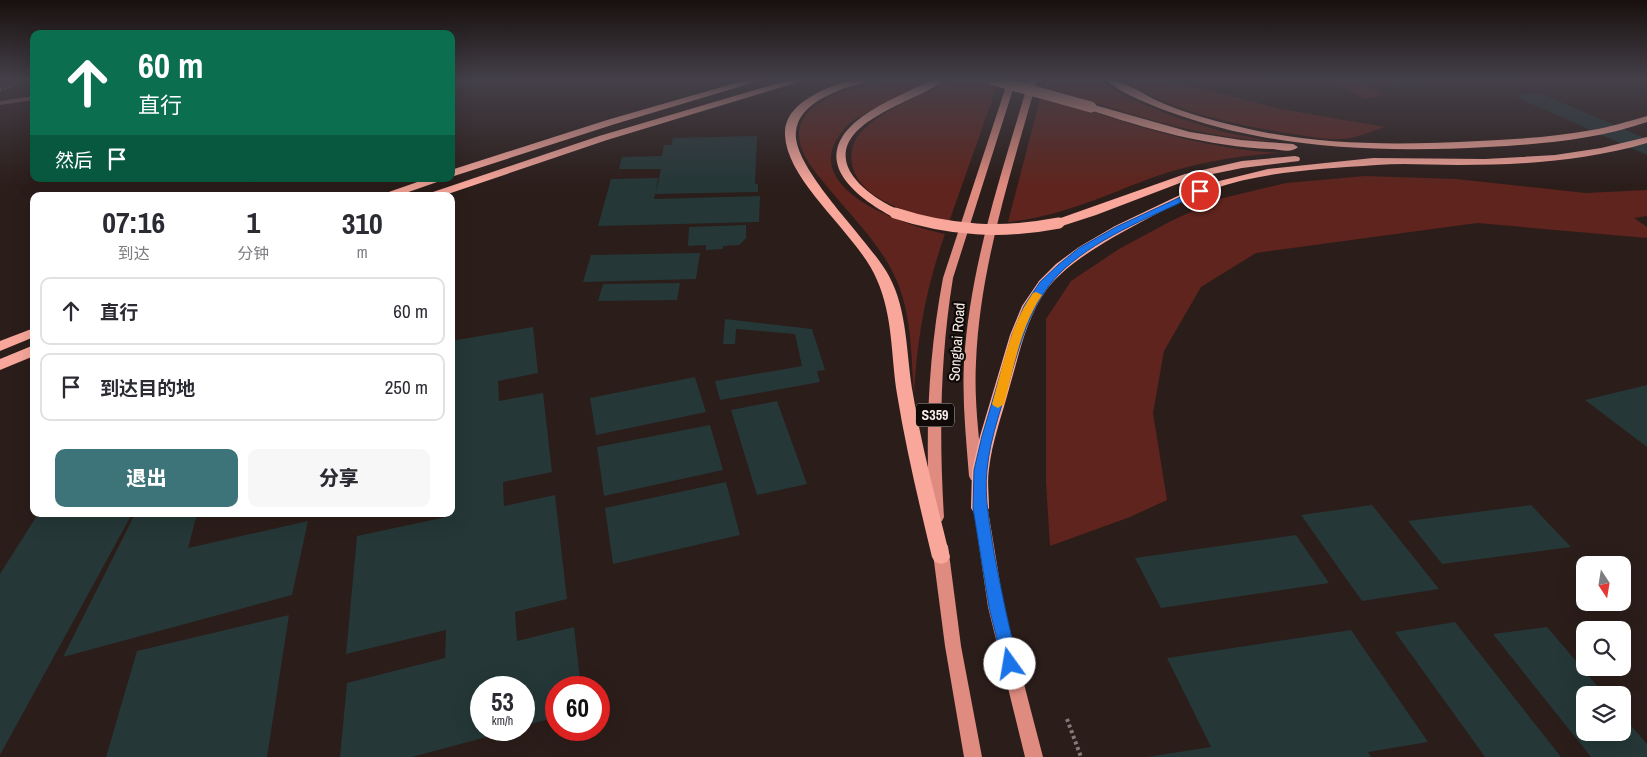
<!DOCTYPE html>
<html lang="zh">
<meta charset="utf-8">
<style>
body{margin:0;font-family:"Archivo Narrow","Noto Sans SC",sans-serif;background:#f7f7f7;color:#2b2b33;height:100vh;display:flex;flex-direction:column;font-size:19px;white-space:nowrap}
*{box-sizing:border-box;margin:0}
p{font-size:16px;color:#7c7c81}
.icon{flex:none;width:28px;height:28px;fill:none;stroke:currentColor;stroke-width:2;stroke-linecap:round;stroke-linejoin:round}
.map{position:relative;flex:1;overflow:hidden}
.drawer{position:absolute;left:30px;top:192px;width:425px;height:325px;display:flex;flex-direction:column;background:#fff;border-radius:10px;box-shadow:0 5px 20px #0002}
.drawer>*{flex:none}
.guide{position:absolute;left:30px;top:30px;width:425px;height:152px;border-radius:10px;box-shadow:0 5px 20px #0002;background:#0b6e4f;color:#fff;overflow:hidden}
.needle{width:32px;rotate:168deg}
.tools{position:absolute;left:1576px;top:556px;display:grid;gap:10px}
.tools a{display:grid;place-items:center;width:55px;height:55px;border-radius:10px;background:#fff;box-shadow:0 5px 20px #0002;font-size:25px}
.speed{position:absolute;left:470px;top:676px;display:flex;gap:10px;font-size:25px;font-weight:700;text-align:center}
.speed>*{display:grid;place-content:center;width:65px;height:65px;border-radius:50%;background:#fff;box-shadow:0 5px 20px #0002;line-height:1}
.speed small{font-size:12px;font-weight:400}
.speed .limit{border:8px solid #d22;background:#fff;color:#111}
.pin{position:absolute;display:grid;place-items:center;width:42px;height:42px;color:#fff;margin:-21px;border:2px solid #fff;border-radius:50%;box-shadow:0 1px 5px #0007}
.me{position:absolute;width:55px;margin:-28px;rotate:347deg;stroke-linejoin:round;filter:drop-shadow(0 0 4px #0008)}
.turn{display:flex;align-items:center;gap:18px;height:105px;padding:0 25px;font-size:22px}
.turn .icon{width:65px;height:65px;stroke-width:2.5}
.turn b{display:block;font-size:35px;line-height:42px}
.then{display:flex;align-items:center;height:48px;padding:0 25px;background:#0003;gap:10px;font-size:19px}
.eta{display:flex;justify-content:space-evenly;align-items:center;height:85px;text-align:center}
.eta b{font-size:30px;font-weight:800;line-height:35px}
.action{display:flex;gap:10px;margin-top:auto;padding:10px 25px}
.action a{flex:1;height:58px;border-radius:10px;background:#3d7479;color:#fff;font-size:20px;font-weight:800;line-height:58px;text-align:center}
.action a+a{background:#f7f7f7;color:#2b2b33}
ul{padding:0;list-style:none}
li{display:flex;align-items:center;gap:15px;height:68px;margin:0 10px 8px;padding:0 15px;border:2px solid #e1e1e2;border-radius:10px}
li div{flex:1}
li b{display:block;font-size:19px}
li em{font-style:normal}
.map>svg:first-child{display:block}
.green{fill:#5e241d}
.building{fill:#253737}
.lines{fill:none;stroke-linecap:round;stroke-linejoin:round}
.path-far1{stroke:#867977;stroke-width:2.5;stroke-dasharray:2 2;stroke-linecap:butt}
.path{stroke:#867977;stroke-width:4;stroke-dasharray:3 3;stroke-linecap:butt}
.lane{fill:#7f5751;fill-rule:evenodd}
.primary{fill:#df8b7f;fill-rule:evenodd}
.highway{fill:#f9a79b;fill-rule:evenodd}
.highway-bridge{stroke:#f9a79b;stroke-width:11}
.route{fill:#1a73e8;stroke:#114b97}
.slow{fill:#f59e0b}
.labels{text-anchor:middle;stroke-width:4.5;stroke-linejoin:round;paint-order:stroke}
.shield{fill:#0f0908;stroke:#b1a8a6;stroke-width:1}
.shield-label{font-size:14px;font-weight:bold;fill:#f6ecea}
.street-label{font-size:15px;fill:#f6ecea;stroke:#0f0908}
</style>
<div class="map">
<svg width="1647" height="757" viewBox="0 0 1647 757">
<rect width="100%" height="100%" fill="#2b1d1a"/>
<g class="green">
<path d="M 881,80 L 928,80 L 852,121 C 784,183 898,224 945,234 C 926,288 917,337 914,394 C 911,354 912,311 894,275 C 879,243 852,217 830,190 C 819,176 804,161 800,143 C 791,102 852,86 881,80 Z"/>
<path d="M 951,80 L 999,80 L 949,222 C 918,216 858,201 852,164 C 850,152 853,141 861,132 C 882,110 923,94 951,80 Z"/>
<path d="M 1045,80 L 1100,80 L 1126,97 L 1172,116 L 1224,132 L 1270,141 C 1191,137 1118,109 1044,87 Z"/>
<path d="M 1123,80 L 1170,80 L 1281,109 L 1385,127 C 1372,131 1357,138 1344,139 C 1326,140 1305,136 1287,133 C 1230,124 1172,111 1123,80 Z"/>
<path d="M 1329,80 L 1358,80 L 1386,94 L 1365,99 Z"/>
<path d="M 1041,95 C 1123,121 1195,149 1282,153 C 1238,155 1195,163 1154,177 C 1106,195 1060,217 1008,222 Z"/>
<path d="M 1365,176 L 1456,179 L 1586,193 L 1647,190 L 1647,216 L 1634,218 L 1647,227 L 1647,238 L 1477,223 L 1256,253 L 1201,287 L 1164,351 L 1153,413 L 1167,500 L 1130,517 L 1050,546 L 1046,482 L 1046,319 L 1071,281 L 1119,249 L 1171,221 L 1219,199 L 1286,183 Z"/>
</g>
<g class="building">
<path d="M 1396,80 L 1432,80 L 1432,81 L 1397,88 L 1385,82 Z"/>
<path d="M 1537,92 L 1647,139 L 1647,155 L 1516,97 Z"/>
<path d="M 757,136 L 755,184 L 758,184 L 758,192 L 655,194 L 654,199 L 760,196 L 759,222 L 598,226 L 611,179 L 658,178 L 656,192 L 661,169 L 619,169 L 622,157 L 662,156 L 664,145 L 671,145 L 673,138 Z"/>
<path d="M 746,225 L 746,238 L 739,245 L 723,246 L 723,249 L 706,250 L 706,245 L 688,246 L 689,227 Z"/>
<path d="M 700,253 L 696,279 L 583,282 L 591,255 Z"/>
<path d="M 680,283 L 677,300 L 598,301 L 603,284 Z"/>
<path d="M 725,319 L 812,329 L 825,370 L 817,371 L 820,382 L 720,400 L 715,381 L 802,366 L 795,334 L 736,329 L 735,344 L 723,344 Z"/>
<path d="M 533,327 L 538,373 L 498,381 L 499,401 L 543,393 L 552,472 L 503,482 L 504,506 L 555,495 L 567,599 L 515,612 L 517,641 L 574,627 L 581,688 L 556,688 L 556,717 L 524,726 L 524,688 L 481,688 L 481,730 L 509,731 L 412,757 L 340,757 L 347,683 L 445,658 L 446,630 L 346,654 L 357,536 L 446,517 L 446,514 L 451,514 L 451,341 Z"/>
<path d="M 695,377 L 706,412 L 596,435 L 590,398 Z"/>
<path d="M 1647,385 L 1647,447 L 1585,400 Z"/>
<path d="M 777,401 L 807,484 L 757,495 L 731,410 Z"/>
<path d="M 710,425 L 723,470 L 604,496 L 597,447 Z"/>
<path d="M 726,482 L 740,535 L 613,564 L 605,508 Z"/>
<path d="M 1372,505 L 1439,589 L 1362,601 L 1301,515 Z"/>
<path d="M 1531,505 L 1571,547 L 1442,564 L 1408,521 Z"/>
<path d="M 72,514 L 132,514 L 0,755 L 0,574 L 36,517 Z"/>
<path d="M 135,514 L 197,514 L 188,548 L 308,521 L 292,595 L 63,657 Z"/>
<path d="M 1296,535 L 1329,583 L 1161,608 L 1135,558 Z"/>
<path d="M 289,615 L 267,757 L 106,757 L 137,651 Z"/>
<path d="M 1455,622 L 1561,757 L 1485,757 L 1395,632 Z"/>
<path d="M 1547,627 L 1605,695 L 1585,695 L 1585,732 L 1622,732 L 1622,715 L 1647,744 L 1647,757 L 1591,757 L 1493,634 Z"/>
<path d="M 1351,630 L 1428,742 L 1368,752 L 1371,757 L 1147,757 L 1211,747 L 1167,658 Z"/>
</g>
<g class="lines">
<path class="path-far1" d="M 0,90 L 23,80"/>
<path class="path" d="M 1067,719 L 1081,757"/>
<path class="lane" d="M 34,96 L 34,100 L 0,105 L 0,101 Z"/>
<g class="primary">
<path d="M 1008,80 L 1016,80 L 953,278 C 940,358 939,436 944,517 L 942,521 L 937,523 L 932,521 L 930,517 C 925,436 928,358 943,278 Z"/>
<path d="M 1029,80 L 1037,80 C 1011,173 980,266 976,362 C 974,400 979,438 983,476 L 981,480 L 976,481 L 971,480 L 969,476 C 966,438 962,400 964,362 C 970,265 1002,172 1029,80 Z"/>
<path d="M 979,492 L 984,494 L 986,498 L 1004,607 L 1043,757 L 1025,757 L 988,607 L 972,498 L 974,494 Z"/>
<path d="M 940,540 L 945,542 L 948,546 L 961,646 L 982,757 L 964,757 L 945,646 L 932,546 L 935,542 Z"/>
</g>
<g class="highway">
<path d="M 746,80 L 762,80 L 615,124 L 451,177 L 451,170 L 607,120 Z"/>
<path d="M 789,80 L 805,80 L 607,140 L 442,196 L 425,196 L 427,194 L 599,136 Z"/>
<path d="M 850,80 L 866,80 C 860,85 852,86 845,88 C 825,96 799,107 796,131 C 791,168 870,240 889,276 C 908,311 906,355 913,394 C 922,449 937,503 950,557 L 947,562 L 941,564 L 935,562 L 932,557 C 919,503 906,449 897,394 C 891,356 893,316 877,280 C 858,234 787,183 785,135 C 783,103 826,88 850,80 Z"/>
<path d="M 931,80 L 944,80 C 920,102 818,123 853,176 C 861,187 873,196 885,203 C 890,206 897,208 901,213 L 895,217 L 891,216 C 847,192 809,155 863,116 C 884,101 908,92 931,80 Z"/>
<path d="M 1106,80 C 1126,80 1140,93 1158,101 C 1187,114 1218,122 1249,129 C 1323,146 1403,145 1479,141 C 1517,139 1555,137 1592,130 C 1611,127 1629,121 1647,116 L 1647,122 C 1595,140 1541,144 1487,147 C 1379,153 1269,149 1167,111 C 1149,104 1120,93 1106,80 Z"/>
<path d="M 1091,104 L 1190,132 L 1241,140 L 1293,144 L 1298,147 C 1292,153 1281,150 1273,149 C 1209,147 1147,129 1087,109 L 1086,107 Z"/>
<path d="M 1647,137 L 1647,143 C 1585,161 1522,165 1458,165 C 1431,165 1403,163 1376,165 C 1322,169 1264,171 1213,189 C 1179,201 1144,220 1112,238 C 1089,252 1064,267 1047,289 C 1026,318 1019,355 1009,389 C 1002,415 992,442 989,469 C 987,482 989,495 989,508 L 986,513 L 980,515 L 974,513 L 971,508 L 972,470 L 980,436 L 1010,335 L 1022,306 L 1039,281 L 1056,264 L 1079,247 L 1115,226 L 1184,193 L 1207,184 L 1268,169 L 1373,158 L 1485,159 L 1555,155 L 1601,148 Z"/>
<path d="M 1295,156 L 1299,157 L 1300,159 L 1299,161 L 1242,168 L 1193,178 L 1096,215 L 1059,227 L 1053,223 L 1055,220 L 1185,174 L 1242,161 Z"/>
<path d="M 426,179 L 442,179 L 440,181 L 397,196 L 381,196 L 383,194 Z"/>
<path d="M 34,328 L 34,337 L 0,351 L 0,341 Z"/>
<path d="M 34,345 L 34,356 L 0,370 L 0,359 Z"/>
</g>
<g class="highway-bridge">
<path d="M 994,80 L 1091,107"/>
<path d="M 895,213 C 950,231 1002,234 1059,223"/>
</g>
</g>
<linearGradient id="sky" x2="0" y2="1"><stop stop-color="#18100e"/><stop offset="0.43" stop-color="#444049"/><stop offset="1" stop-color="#444049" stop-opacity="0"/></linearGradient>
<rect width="1647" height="186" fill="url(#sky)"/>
<path class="route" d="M 1200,188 L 1204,191 L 1203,192 C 1156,215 1103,234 1064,269 C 1035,296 1024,331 1013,368 C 1004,401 990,436 987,470 C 984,498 990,525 994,553 C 1001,590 1009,627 1018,664 L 1015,668 L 1010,670 L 1004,668 L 989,607 L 973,508 L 974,470 L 982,436 L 1012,335 L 1024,306 L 1040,282 L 1058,265 L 1079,248 L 1116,227 Z"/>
<path class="slow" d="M 1036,292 L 1042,295 C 1020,327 1014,368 1004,404 L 998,408 L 994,406 L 992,404 C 1003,366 1010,325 1033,293 Z"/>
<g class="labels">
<rect class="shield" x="916" y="403.5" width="38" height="23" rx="4"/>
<g class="shield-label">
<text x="935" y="420">S359</text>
</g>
<g class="street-label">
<text transform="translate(957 342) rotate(-86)" y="5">Songbai Road</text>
</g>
</g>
</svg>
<div class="tools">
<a><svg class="needle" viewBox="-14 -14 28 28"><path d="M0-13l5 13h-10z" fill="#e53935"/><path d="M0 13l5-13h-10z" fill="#7c7c81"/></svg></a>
<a><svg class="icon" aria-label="search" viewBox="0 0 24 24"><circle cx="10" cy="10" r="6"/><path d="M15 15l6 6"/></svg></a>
<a><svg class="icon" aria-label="layers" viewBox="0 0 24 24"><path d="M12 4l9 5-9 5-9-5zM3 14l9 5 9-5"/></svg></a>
</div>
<div class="speed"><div>53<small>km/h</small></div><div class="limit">60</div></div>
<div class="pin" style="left:1200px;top:191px;background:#d93025"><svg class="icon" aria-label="arrive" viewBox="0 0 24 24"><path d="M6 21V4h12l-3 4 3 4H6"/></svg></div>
<svg class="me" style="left:1010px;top:664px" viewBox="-20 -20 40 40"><circle r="19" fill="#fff"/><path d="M0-13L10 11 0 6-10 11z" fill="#1a73e8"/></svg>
<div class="guide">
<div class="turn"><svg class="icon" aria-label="ahead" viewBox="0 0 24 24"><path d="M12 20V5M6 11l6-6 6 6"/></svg><div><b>60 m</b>直行</div></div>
<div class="then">然后<svg class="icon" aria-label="arrive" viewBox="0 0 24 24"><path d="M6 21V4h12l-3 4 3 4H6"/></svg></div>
</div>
<section class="drawer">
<div class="eta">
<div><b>07:16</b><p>到达</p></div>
<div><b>1</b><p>分钟</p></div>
<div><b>310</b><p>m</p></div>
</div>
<ul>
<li><svg class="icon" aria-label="ahead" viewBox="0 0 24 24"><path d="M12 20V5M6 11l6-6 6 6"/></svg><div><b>直行</b></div><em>60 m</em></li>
<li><svg class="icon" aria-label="arrive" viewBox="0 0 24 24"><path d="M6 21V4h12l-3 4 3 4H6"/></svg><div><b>到达目的地</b></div><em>250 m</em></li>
</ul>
<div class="action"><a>退出</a><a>分享</a></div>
</section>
</div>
